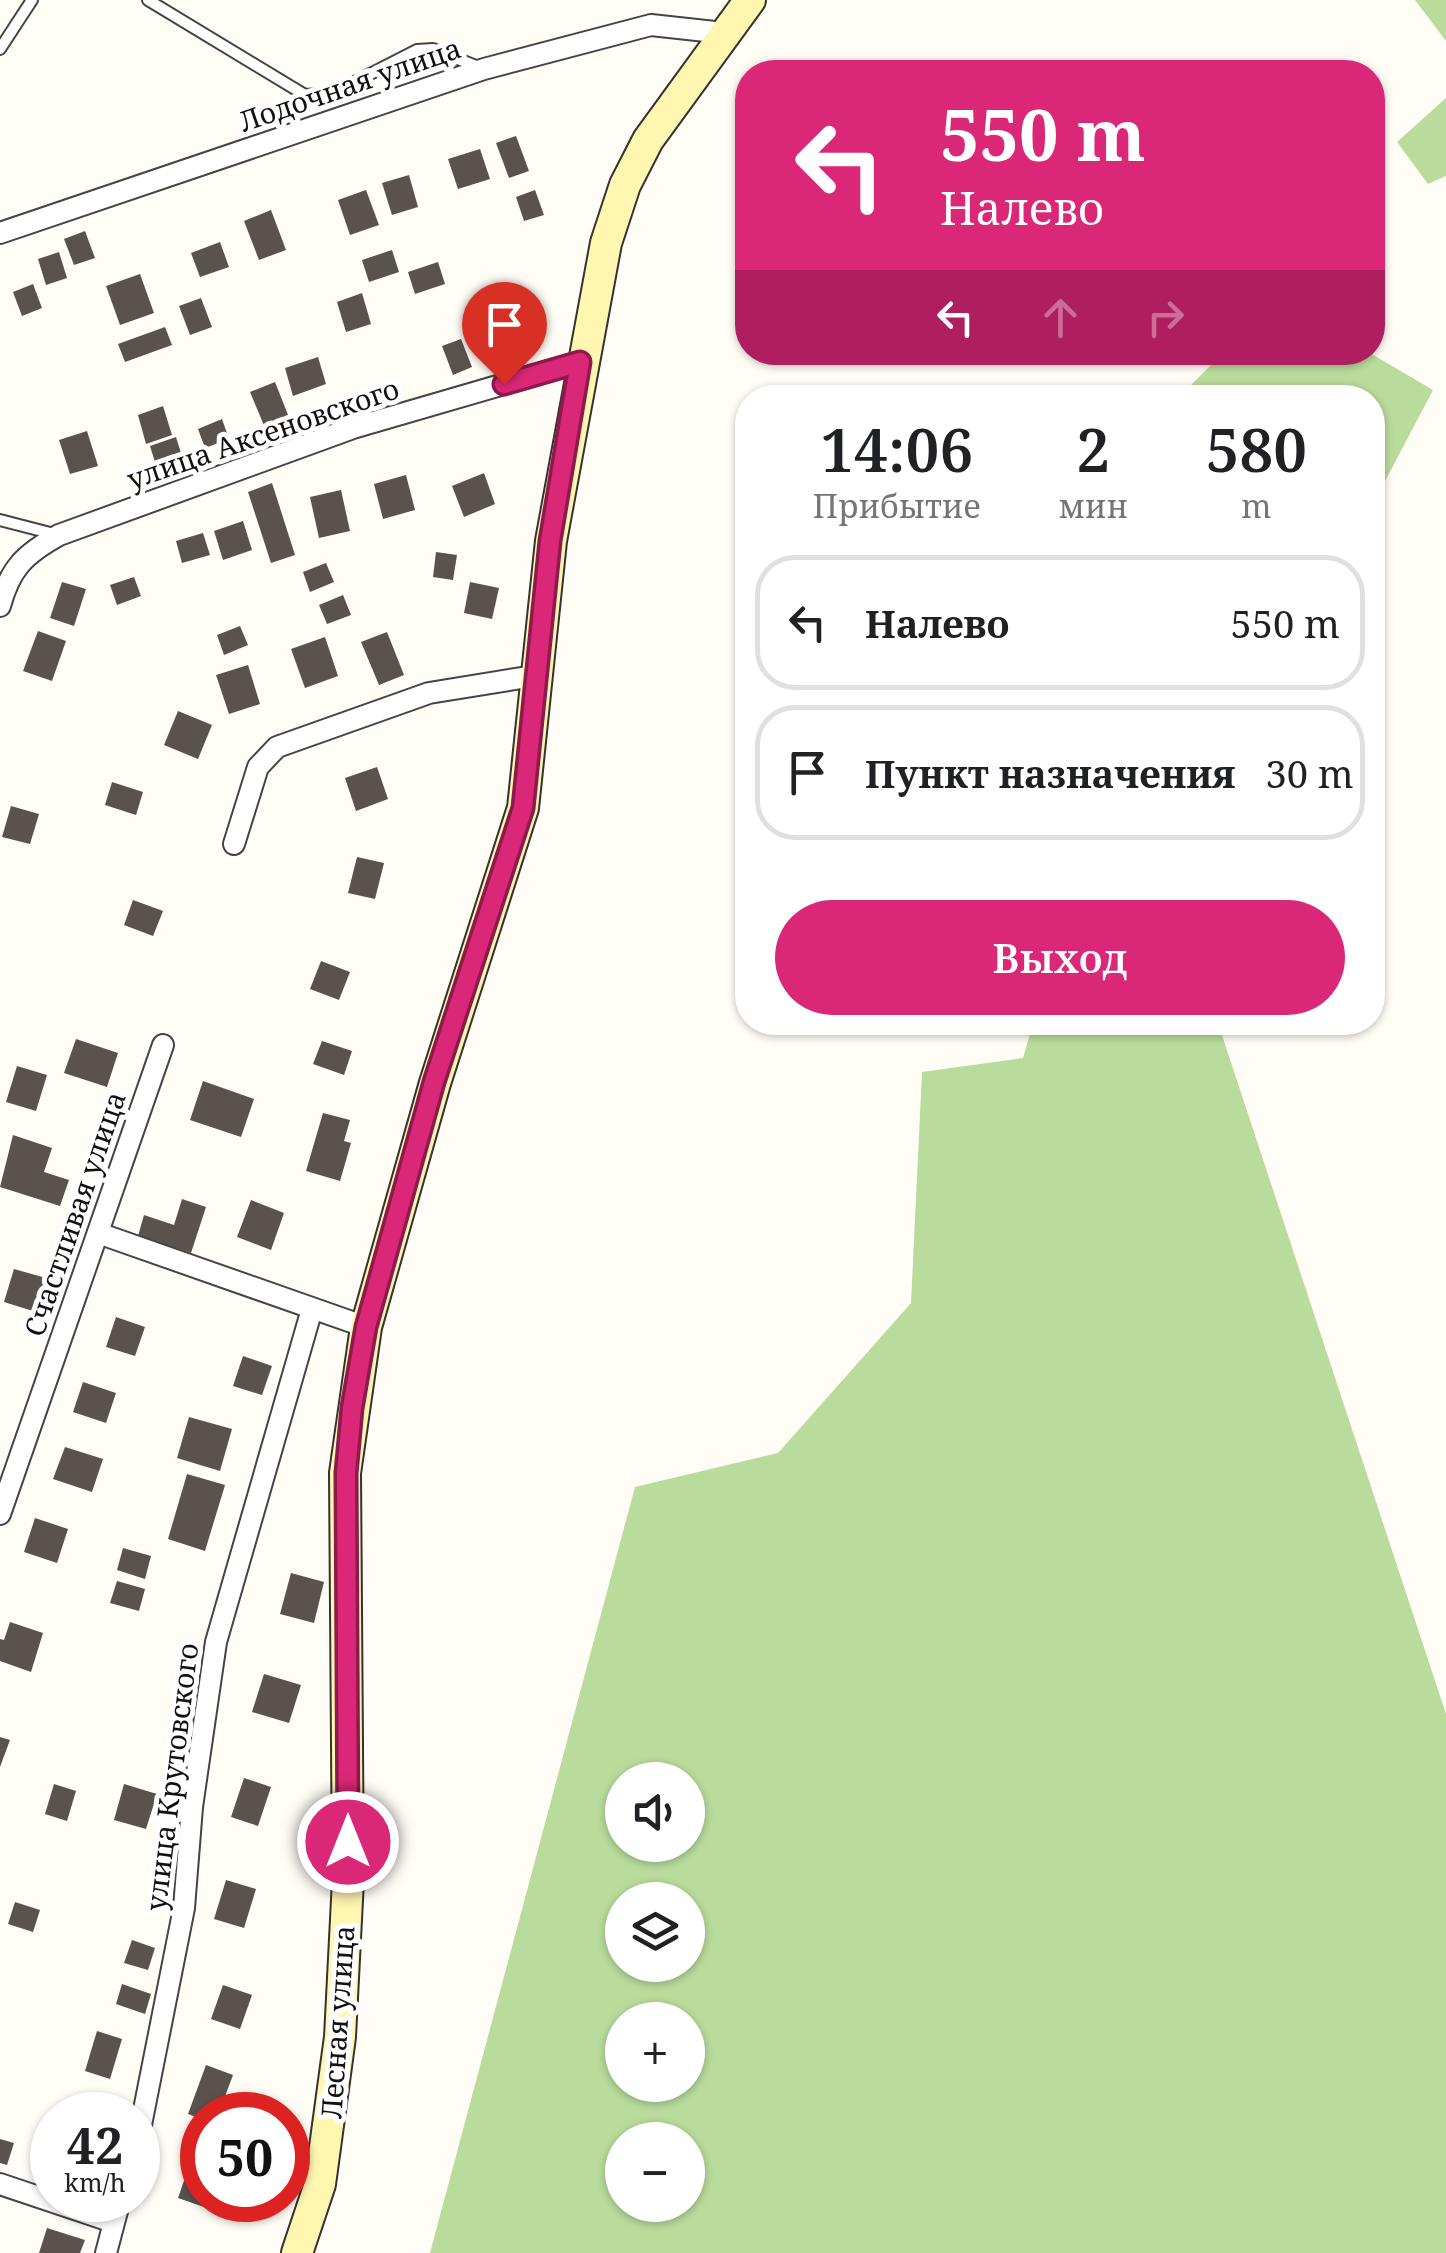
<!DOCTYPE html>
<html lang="ru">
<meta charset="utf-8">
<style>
body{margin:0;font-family:"Noto Serif",serif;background:#f2f2f2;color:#202124;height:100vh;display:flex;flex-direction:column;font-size:38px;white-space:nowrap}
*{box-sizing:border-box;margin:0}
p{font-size:32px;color:#757577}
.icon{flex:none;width:55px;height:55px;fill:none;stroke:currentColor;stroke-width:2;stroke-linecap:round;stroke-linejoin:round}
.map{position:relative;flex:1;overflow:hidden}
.sheet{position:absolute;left:735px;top:385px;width:650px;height:650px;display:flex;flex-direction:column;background:#fff;border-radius:40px;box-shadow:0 2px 8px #0004}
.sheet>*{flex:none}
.guide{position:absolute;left:735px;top:60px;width:650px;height:305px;border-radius:40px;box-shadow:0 2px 8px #0004;background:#db2777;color:#fff;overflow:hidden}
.tools{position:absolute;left:605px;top:1762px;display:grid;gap:20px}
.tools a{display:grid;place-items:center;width:100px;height:100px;border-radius:50%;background:#fff;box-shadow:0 2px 8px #0004;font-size:50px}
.speed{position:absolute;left:30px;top:2092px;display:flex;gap:20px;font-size:50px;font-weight:700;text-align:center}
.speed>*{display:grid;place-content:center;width:130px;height:130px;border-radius:50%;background:#fff;box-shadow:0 2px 8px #0004;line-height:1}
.speed small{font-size:25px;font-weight:400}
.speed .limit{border:15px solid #d22;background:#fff;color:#111}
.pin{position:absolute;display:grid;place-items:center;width:85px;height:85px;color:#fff;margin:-102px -42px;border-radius:50% 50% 50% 0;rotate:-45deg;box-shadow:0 0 10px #0007}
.pin .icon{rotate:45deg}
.me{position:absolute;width:110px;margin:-55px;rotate:0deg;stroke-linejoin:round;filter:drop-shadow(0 0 8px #0008)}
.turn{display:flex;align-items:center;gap:35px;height:210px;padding:0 40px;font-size:45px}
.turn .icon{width:130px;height:130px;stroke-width:2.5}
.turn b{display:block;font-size:70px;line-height:85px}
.lanes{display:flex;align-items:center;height:95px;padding:0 40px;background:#0003;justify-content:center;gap:50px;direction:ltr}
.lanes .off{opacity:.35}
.eta{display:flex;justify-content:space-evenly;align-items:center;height:170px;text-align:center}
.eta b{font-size:60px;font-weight:600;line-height:70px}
.primary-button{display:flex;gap:20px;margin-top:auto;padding:20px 40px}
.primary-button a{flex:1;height:115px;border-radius:60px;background:#db2777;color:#fff;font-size:40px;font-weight:600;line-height:115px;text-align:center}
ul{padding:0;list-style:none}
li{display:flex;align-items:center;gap:30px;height:135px;margin:0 20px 15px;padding:0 20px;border:5px solid #e0e0e0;border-radius:40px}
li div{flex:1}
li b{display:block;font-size:38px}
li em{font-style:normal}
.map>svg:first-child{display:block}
.forest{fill:#b9dc9c;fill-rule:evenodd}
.building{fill:#5a524d}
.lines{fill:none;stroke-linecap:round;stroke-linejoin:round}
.lane-casing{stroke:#444;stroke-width:14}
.street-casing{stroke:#444;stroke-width:24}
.secondary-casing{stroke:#333;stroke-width:34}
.lane{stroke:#fff;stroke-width:10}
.street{stroke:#fff;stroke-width:20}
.secondary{stroke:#fff6b0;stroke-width:30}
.route-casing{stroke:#8e194d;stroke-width:25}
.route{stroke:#db2777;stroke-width:18}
.labels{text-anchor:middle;stroke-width:10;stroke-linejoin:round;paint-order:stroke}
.street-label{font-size:28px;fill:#111;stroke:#fff}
</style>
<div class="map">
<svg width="1446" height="2253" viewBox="0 0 1446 2253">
<rect width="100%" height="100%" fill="#fffdf5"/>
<g class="forest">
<path d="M 1415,0 L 1446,0 L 1446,41 Z"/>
<path d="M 1446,98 L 1446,176 L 1428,184 L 1397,142 Z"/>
<path d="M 1224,352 L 1370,353 L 1433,390 L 1373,504 L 1372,398 L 1179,397 Z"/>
<path d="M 1033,1023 L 1218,1023 L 1446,1714 L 1446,2253 L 430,2253 L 635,1487 L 778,1453 L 911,1303 L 922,1072 L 1023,1058 ZM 622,1780 L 688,1780 L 688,1845 L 622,1845 ZM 622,1900 L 688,1900 L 688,1965 L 622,1965 ZM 622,2020 L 688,2020 L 688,2085 L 622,2085 ZM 622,2140 L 688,2140 L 688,2205 L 622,2205 Z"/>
</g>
<g class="building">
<path d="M 516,136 L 529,171 L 509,178 L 496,143 Z"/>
<path d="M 480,149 L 490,179 L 458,189 L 448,159 Z"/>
<path d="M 409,175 L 418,207 L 392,215 L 382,183 Z"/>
<path d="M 366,190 L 379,225 L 350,235 L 338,200 Z"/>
<path d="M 535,190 L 544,215 L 524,221 L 516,197 Z"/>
<path d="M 271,210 L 286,250 L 259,260 L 244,221 Z"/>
<path d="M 85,231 L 95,258 L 74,265 L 64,239 Z"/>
<path d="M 220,242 L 229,267 L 200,277 L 191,253 Z"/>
<path d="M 392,250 L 399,272 L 369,282 L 362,260 Z"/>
<path d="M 59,252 L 67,278 L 46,285 L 38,259 Z"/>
<path d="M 438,262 L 445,284 L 415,294 L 408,272 Z"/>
<path d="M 140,274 L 154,313 L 120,325 L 106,286 Z"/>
<path d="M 33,284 L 42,308 L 22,316 L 13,292 Z"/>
<path d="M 362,293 L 371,324 L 346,332 L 337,302 Z"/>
<path d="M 201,298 L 212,327 L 190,335 L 179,306 Z"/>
<path d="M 509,308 L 520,337 L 491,347 L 480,318 Z"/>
<path d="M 165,327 L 172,345 L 125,362 L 118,344 Z"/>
<path d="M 461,339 L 472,367 L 453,375 L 442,346 Z"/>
<path d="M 318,357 L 326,384 L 293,396 L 285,368 Z"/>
<path d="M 275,382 L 292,425 L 268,435 L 250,392 Z"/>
<path d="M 163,406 L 172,435 L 146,444 L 138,415 Z"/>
<path d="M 222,419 L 229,439 L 205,448 L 198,429 Z"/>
<path d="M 87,431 L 98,466 L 70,474 L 59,440 Z"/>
<path d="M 176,437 L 185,466 L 159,475 L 150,446 Z"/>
<path d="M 484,473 L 495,504 L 464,517 L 452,486 Z"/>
<path d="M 406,475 L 415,510 L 383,519 L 374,484 Z"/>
<path d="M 272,483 L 295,555 L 271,563 L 248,492 Z"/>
<path d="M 341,490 L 350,531 L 319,538 L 310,497 Z"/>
<path d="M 243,521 L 252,550 L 223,560 L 214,531 Z"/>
<path d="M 203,533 L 210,555 L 182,563 L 176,541 Z"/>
<path d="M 436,552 L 457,555 L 453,580 L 433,577 Z"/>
<path d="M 326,563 L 334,582 L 310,592 L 303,572 Z"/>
<path d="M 134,577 L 141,596 L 117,605 L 110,585 Z"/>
<path d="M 62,582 L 86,589 L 74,626 L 50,618 Z"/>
<path d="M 470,582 L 499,588 L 492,619 L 464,613 Z"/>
<path d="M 343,595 L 351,615 L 327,624 L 319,605 Z"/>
<path d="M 240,626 L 248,645 L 224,655 L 217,635 Z"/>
<path d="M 38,631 L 66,641 L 52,681 L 23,671 Z"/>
<path d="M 387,632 L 404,675 L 379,685 L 361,642 Z"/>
<path d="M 325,637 L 338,676 L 305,688 L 291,649 Z"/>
<path d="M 248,665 L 260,704 L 229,714 L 216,675 Z"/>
<path d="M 178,711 L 212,725 L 198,759 L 164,745 Z"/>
<path d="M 377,767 L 388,799 L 356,811 L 345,778 Z"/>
<path d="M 112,782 L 143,792 L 136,815 L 105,805 Z"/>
<path d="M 11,806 L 39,814 L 30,844 L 2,837 Z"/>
<path d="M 357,857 L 384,863 L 375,899 L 348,893 Z"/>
<path d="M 133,900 L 163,911 L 153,936 L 124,925 Z"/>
<path d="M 321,961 L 350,972 L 339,1000 L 310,989 Z"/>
<path d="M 76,1039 L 118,1053 L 107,1087 L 64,1073 Z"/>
<path d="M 322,1041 L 352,1051 L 344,1075 L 313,1064 Z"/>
<path d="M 17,1066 L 47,1075 L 36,1111 L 6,1102 Z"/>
<path d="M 203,1081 L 254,1099 L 241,1137 L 190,1120 Z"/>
<path d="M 323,1113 L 350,1120 L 344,1141 L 351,1143 L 340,1181 L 306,1171 Z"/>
<path d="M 13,1135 L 52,1148 L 44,1172 L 69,1180 L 60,1206 L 0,1187 Z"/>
<path d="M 182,1199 L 206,1207 L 191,1253 L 138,1236 L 144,1215 L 174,1225 Z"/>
<path d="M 251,1200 L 284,1213 L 271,1250 L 237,1237 Z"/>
<path d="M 14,1269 L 46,1278 L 36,1312 L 4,1302 Z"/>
<path d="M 116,1317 L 145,1327 L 135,1356 L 106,1347 Z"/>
<path d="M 243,1356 L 272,1366 L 262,1395 L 233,1386 Z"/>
<path d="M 83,1382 L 116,1393 L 106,1423 L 73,1412 Z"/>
<path d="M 189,1417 L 232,1429 L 220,1471 L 177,1458 Z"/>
<path d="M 65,1447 L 103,1459 L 92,1492 L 53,1479 Z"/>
<path d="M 187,1474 L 225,1485 L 205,1551 L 168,1539 Z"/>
<path d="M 35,1518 L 68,1529 L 57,1563 L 24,1552 Z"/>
<path d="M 123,1548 L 151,1556 L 145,1579 L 117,1570 Z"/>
<path d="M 291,1573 L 324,1582 L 314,1623 L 280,1614 Z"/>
<path d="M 117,1581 L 145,1589 L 139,1611 L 110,1603 Z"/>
<path d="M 10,1622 L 43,1633 L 31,1672 L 0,1661 L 0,1639 L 4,1640 Z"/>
<path d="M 264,1674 L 301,1685 L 289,1723 L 252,1712 Z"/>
<path d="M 0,1737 L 10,1740 L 0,1767 Z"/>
<path d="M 244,1778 L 271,1787 L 258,1826 L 231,1817 Z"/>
<path d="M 54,1784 L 76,1791 L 67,1821 L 45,1814 Z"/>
<path d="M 124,1784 L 157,1794 L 146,1829 L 114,1820 Z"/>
<path d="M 226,1880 L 256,1889 L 244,1928 L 214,1919 Z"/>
<path d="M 15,1902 L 40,1910 L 33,1932 L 8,1924 Z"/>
<path d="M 132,1940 L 155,1948 L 148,1970 L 124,1963 Z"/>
<path d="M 122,1984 L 151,1994 L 145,2014 L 116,2004 Z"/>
<path d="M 223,1985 L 252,1995 L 240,2029 L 211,2019 Z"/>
<path d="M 97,2031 L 122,2039 L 110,2079 L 85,2071 Z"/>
<path d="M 206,2065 L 233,2075 L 218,2115 L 202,2115 L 202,2119 L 188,2114 Z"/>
<path d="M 0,2139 L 14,2143 L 7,2165 L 0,2163 Z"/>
<path d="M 194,2152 L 202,2155 L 204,2207 L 178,2198 Z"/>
<path d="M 47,2228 L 85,2240 L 80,2253 L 39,2253 Z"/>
</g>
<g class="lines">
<g class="lane-casing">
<g id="lane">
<path d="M 148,0 L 305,95 L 333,93 L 417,50 L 433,49 L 481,68"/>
<path d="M 0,49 L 32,0"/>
<path d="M 0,520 L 58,535"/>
</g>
</g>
<g class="street-casing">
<g id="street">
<path d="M 0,233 L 484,69 L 651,25 L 724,33"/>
<path d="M 0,606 C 10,568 25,554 59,535 L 353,428 L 580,362"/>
<path d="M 234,844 L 258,767 L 277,747 L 429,693 L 534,676"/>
<path d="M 98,1233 L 366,1327"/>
<path d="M 0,1514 L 163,1045"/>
<path d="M 138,2140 L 184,1908 L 192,1807 L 216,1642 L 312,1309"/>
<path d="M 0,2184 L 113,2222"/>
<path d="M 106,2253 L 120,2200"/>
</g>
</g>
<g class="secondary-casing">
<path id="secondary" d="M 297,2253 L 320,2184 L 340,2037 L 348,1880 L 345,1473 L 366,1327 L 435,1083 L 523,808 L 551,541 L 606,243 L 625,185 L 648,140 L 750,0"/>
</g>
<use href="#lane" class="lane"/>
<use href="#street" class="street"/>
<use href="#secondary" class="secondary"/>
</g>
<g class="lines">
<g class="route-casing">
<path id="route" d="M 348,1842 L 346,1473 L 352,1408 L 366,1327 L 434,1082 L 523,808 L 550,541 L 580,362 L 504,384"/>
</g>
<use href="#route" class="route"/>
</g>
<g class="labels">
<g class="street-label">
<text transform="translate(350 85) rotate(-19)" y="10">Лодочная улица</text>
<text transform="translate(263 434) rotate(-19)" y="10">улица Аксеновского</text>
<text transform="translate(75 1214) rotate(-71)" y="10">Счастливая улица</text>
<text transform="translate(172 1777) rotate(-83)" y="10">улица Крутовского</text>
<text transform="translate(338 2022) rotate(-86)" y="10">Лесная улица</text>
</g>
</g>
</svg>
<div class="tools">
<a><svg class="icon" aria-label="sound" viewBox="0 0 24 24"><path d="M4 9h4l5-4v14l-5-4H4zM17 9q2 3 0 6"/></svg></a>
<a><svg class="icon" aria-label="layers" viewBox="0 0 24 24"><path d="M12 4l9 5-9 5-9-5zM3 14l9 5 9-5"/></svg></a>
<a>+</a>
<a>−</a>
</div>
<div class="speed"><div>42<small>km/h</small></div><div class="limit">50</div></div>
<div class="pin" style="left:504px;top:384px;background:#d93025"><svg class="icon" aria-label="arrive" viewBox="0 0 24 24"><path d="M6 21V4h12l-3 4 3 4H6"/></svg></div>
<svg class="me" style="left:348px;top:1842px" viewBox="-20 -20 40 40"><circle r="17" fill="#db2777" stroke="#fff" stroke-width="3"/><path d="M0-11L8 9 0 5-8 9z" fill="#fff"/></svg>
<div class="guide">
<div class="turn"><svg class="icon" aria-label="left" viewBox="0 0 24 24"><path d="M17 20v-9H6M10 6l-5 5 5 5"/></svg><div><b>550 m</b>Налево</div></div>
<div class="lanes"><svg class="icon" aria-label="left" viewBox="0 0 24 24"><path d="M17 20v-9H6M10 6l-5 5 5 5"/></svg><svg class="icon off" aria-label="ahead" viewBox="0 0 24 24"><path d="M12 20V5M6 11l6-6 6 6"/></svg><svg class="icon off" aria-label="right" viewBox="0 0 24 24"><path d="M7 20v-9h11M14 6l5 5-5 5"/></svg></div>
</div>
<section class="sheet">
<div class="eta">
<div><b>14:06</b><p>Прибытие</p></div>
<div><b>2</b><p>мин</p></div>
<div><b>580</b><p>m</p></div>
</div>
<ul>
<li><svg class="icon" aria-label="left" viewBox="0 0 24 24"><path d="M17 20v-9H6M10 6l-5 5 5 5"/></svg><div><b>Налево</b></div><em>550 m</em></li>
<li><svg class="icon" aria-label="arrive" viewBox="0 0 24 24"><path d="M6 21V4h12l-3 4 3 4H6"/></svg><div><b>Пункт назначения</b></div><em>30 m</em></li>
</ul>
<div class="primary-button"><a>Выход</a></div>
</section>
</div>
